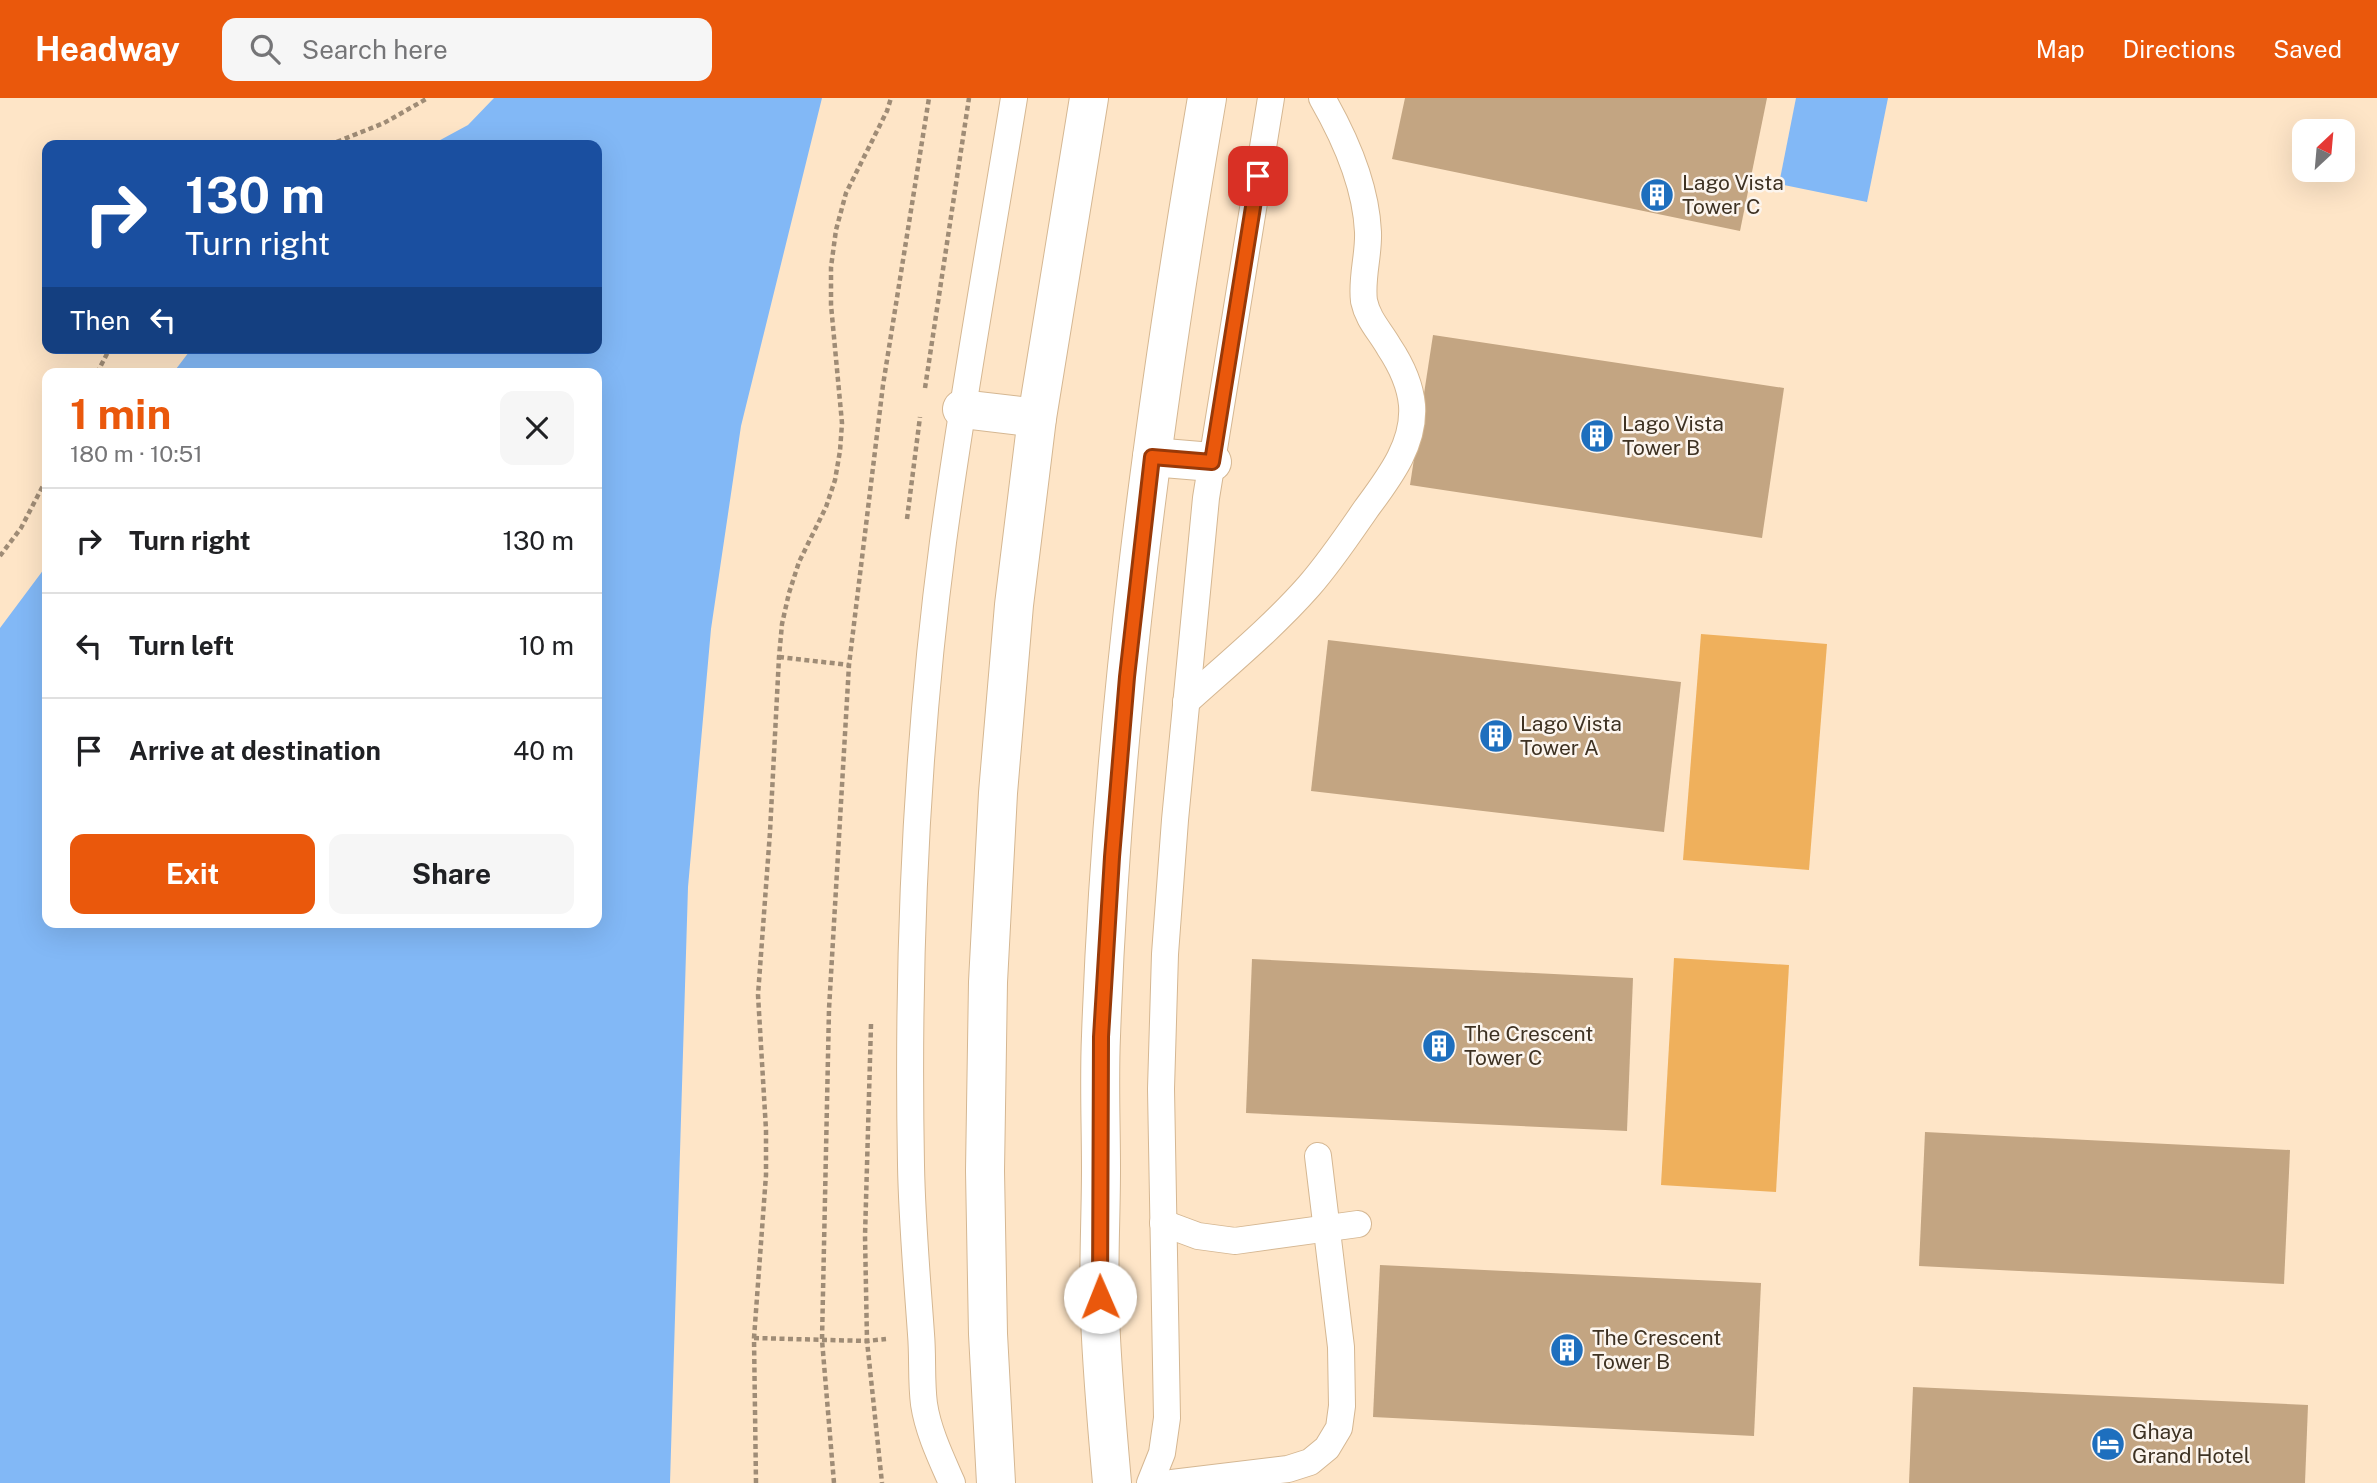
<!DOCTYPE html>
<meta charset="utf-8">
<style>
body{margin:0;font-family:"Public Sans",sans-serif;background:#f6f6f6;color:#202124;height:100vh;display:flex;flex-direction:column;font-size:26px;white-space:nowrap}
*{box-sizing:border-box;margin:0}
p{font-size:23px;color:#757577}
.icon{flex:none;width:38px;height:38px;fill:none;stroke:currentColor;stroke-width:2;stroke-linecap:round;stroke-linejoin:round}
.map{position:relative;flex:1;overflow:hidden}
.sheet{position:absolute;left:42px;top:270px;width:560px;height:560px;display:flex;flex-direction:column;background:#fff;border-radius:14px;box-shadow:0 7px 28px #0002}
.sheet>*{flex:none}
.guide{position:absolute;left:42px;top:42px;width:560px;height:214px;border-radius:14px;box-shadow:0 7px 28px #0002;background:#1a4fa0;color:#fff;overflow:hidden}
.needle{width:46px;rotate:26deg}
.tools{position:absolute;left:2292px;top:21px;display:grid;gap:14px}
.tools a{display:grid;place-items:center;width:63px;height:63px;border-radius:14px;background:#fff;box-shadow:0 7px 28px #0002;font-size:35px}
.pin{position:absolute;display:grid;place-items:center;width:60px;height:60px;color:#fff;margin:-30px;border-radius:14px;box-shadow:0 4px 10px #0006}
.me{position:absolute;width:77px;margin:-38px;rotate:359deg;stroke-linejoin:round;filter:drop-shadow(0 0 5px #0008)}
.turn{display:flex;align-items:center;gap:24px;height:147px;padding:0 28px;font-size:32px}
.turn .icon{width:91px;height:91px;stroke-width:2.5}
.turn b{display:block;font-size:49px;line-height:60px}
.then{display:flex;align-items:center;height:66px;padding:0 28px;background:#0003;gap:14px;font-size:26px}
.round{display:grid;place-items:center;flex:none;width:74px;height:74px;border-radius:14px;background:#f6f6f6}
.headline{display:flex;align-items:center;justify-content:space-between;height:119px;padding:0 28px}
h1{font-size:42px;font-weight:700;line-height:52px;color:#ea580c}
.cta{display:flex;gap:14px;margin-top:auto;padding:14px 28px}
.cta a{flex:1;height:80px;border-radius:14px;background:#ea580c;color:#fff;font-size:28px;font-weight:700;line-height:80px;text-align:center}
.cta a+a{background:#f6f6f6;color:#202124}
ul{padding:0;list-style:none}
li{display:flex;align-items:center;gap:21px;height:105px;padding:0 28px;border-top:2px solid #e0e0e0}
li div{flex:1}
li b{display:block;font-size:26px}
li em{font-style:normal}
header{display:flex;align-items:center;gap:42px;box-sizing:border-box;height:98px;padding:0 35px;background:#ea580c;color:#fff}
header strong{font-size:33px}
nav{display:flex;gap:38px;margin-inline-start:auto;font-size:24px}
.search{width:490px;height:63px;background:#f6f6f6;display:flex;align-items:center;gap:18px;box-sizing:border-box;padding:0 24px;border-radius:14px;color:#757577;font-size:26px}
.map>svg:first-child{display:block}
.green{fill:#efb05c}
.water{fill:#82b8f6}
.building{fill:#c3a582}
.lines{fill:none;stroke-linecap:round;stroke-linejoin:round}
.lane-casing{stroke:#d5b792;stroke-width:28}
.street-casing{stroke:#d5b792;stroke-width:40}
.path{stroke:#9f8c76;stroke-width:4.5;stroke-dasharray:5 3.5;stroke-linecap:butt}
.lane{stroke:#fff;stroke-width:26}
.street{stroke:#fff;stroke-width:38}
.route-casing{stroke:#983908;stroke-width:18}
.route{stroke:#ea580c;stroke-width:12}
.labels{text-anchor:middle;stroke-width:5;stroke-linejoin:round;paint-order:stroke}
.poi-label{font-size:21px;fill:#3e3223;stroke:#fcf5ee;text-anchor:start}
</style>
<header>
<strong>Headway</strong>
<div class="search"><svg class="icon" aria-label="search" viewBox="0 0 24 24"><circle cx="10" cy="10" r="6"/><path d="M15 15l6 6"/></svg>Search here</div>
<nav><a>Map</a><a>Directions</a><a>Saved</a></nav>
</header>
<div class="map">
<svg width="2377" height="1385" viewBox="0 0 2377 1385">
<rect width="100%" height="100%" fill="#fee5c7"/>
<g class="green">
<path d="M 1701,536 L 1827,546 L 1809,772 L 1683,762 Z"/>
<path d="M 1674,860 L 1789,867 L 1776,1094 L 1661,1087 Z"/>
</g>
<g class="water">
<path d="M 494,0 L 822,0 L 741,328 L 711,531 L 688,789 L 670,1385 L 0,1385 L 0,530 L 47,467 L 47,824 L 597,824 L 597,275 L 173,275 L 192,250 L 597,250 L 597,47 L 431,47 L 468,27 Z"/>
<path d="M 1796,0 L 1888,0 L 1867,104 L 1779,86 Z"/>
</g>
<g class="building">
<path d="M 1405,0 L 1767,0 L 1740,133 L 1392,61 Z"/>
<path d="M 1433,237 L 1784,290 L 1762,440 L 1410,387 Z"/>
<path d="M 1328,542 L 1681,584 L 1664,734 L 1311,693 Z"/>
<path d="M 1252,861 L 1633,880 L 1627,1033 L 1246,1015 Z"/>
<path d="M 1925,1034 L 2290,1052 L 2284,1186 L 1919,1168 Z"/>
<path d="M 1380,1167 L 1761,1185 L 1754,1338 L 1373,1319 Z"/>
<path d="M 1913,1289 L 2308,1307 L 2305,1385 L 1909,1385 Z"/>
</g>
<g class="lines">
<g class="lane-casing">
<g id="lane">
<path d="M 1186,604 C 1228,566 1272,530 1309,488 C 1330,464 1348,437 1366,411 C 1388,381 1415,347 1412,307 C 1410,285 1401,267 1389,249 C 1380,233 1368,222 1364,203 C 1361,180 1369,157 1368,134 C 1366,88 1345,40 1322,0"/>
<path d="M 1163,1125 L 1198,1138 L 1235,1143 L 1358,1126"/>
<path d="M 952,1385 C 941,1360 928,1333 924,1306 C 921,1283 923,1259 921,1236 C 917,1179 912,1124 911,1067 C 907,859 916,650 943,444 C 963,295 990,148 1014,0"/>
<path d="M 1150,1385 L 1162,1355 L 1167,1320 L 1161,991 L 1165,856 L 1175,722 L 1206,400 L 1271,0"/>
<path d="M 1172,1385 L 1288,1371 L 1310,1364 L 1327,1350 L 1339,1330 L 1342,1308 L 1341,1249 L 1318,1058"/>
</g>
</g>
<g class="street-casing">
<g id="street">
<path d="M 962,311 L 1037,320"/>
<path d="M 1152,359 L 1212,364"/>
<path d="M 996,1385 L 988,1236 L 985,1073 L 988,884 L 998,695 L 1014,507 L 1037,320 L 1089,0"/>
<path d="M 1112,1385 C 1107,1329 1102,1273 1100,1218 C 1098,1169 1101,1120 1101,1071 C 1101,1026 1099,982 1101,938 C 1112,624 1154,310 1207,0"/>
</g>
</g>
<g class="path">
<path d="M 329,47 L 384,25 L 428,0"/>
<path d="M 97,275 L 110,250"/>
<path d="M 925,290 L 969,0"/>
<path d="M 907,421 L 920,319"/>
<path d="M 0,458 L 21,430 L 47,380"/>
<path d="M 779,559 L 849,567"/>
<path d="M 871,926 L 865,1138 L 867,1243 L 882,1385"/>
<path d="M 754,1240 L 867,1243 L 886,1241"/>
<path d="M 756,1385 L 754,1240 L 766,1077 L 766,1032 L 758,897 L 770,734 L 779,559 L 782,526 L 789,495 L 799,464 L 826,409 L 835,382 L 840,353 L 842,325 L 831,207 L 831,169 L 836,132 L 846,95 L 887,13 L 891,0"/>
<path d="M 834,1385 L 822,1242 L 829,911 L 849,567 L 883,287 L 929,0"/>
</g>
<use href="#lane" class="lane"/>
<use href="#street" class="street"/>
</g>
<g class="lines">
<g class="route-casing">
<path id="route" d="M 1100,1199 L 1101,939 L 1112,759 L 1127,579 L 1152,359 L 1212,364 L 1258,78"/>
</g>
<use href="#route" class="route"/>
</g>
<defs>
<g id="building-disc" transform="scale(1.75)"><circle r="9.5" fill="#1e6fbe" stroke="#fcf5ee"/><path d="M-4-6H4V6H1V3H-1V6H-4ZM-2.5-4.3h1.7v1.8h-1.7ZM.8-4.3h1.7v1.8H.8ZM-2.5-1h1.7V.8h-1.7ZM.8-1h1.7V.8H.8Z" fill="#fff"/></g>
<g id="hotel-disc" transform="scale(1.75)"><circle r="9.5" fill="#1e6fbe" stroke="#fcf5ee"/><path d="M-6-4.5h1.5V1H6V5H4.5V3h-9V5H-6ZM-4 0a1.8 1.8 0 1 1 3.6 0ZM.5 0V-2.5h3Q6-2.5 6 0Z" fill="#fff"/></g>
</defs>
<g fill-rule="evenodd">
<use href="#building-disc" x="1657" y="97"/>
<use href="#building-disc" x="1597" y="338"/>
<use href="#building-disc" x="1496" y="638"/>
<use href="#building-disc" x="1439" y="948"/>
<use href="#building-disc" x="1567" y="1252"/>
<use href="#hotel-disc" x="2108" y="1346"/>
</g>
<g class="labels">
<g class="poi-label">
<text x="1682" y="92">Lago Vista<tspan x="1682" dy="24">Tower C</tspan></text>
<text x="1622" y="333">Lago Vista<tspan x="1622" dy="24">Tower B</tspan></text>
<text x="1520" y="633">Lago Vista<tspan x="1520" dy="24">Tower A</tspan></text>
<text x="1464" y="943">The Crescent<tspan x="1464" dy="24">Tower C</tspan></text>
<text x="1592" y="1247">The Crescent<tspan x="1592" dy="24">Tower B</tspan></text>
<text x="2132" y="1341">Ghaya<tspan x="2132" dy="24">Grand Hotel</tspan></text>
</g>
</g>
</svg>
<div class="tools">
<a><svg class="needle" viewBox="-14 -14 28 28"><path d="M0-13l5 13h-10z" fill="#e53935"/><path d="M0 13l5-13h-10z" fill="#757577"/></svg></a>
</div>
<div class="pin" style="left:1258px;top:78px;background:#d93025"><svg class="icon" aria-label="arrive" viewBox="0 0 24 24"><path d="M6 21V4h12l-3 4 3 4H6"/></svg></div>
<svg class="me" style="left:1100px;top:1199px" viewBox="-20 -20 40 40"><circle r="19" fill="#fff"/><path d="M0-13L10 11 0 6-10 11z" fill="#ea580c"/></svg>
<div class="guide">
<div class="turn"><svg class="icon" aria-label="right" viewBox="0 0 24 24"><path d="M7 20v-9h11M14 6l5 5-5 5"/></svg><div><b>130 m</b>Turn right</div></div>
<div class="then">Then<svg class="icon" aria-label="left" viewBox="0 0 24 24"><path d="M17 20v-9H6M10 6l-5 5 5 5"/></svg></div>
</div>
<section class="sheet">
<div class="headline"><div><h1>1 min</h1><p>180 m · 10:51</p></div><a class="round"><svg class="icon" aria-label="close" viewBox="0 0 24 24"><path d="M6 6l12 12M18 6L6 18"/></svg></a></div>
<ul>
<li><svg class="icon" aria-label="right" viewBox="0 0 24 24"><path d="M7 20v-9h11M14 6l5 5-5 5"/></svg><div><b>Turn right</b></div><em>130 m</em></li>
<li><svg class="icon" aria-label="left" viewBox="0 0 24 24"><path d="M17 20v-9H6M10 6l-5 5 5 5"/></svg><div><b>Turn left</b></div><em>10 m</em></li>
<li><svg class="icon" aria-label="arrive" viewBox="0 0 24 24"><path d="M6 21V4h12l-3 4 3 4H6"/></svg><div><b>Arrive at destination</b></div><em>40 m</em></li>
</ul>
<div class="cta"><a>Exit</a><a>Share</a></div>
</section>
</div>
